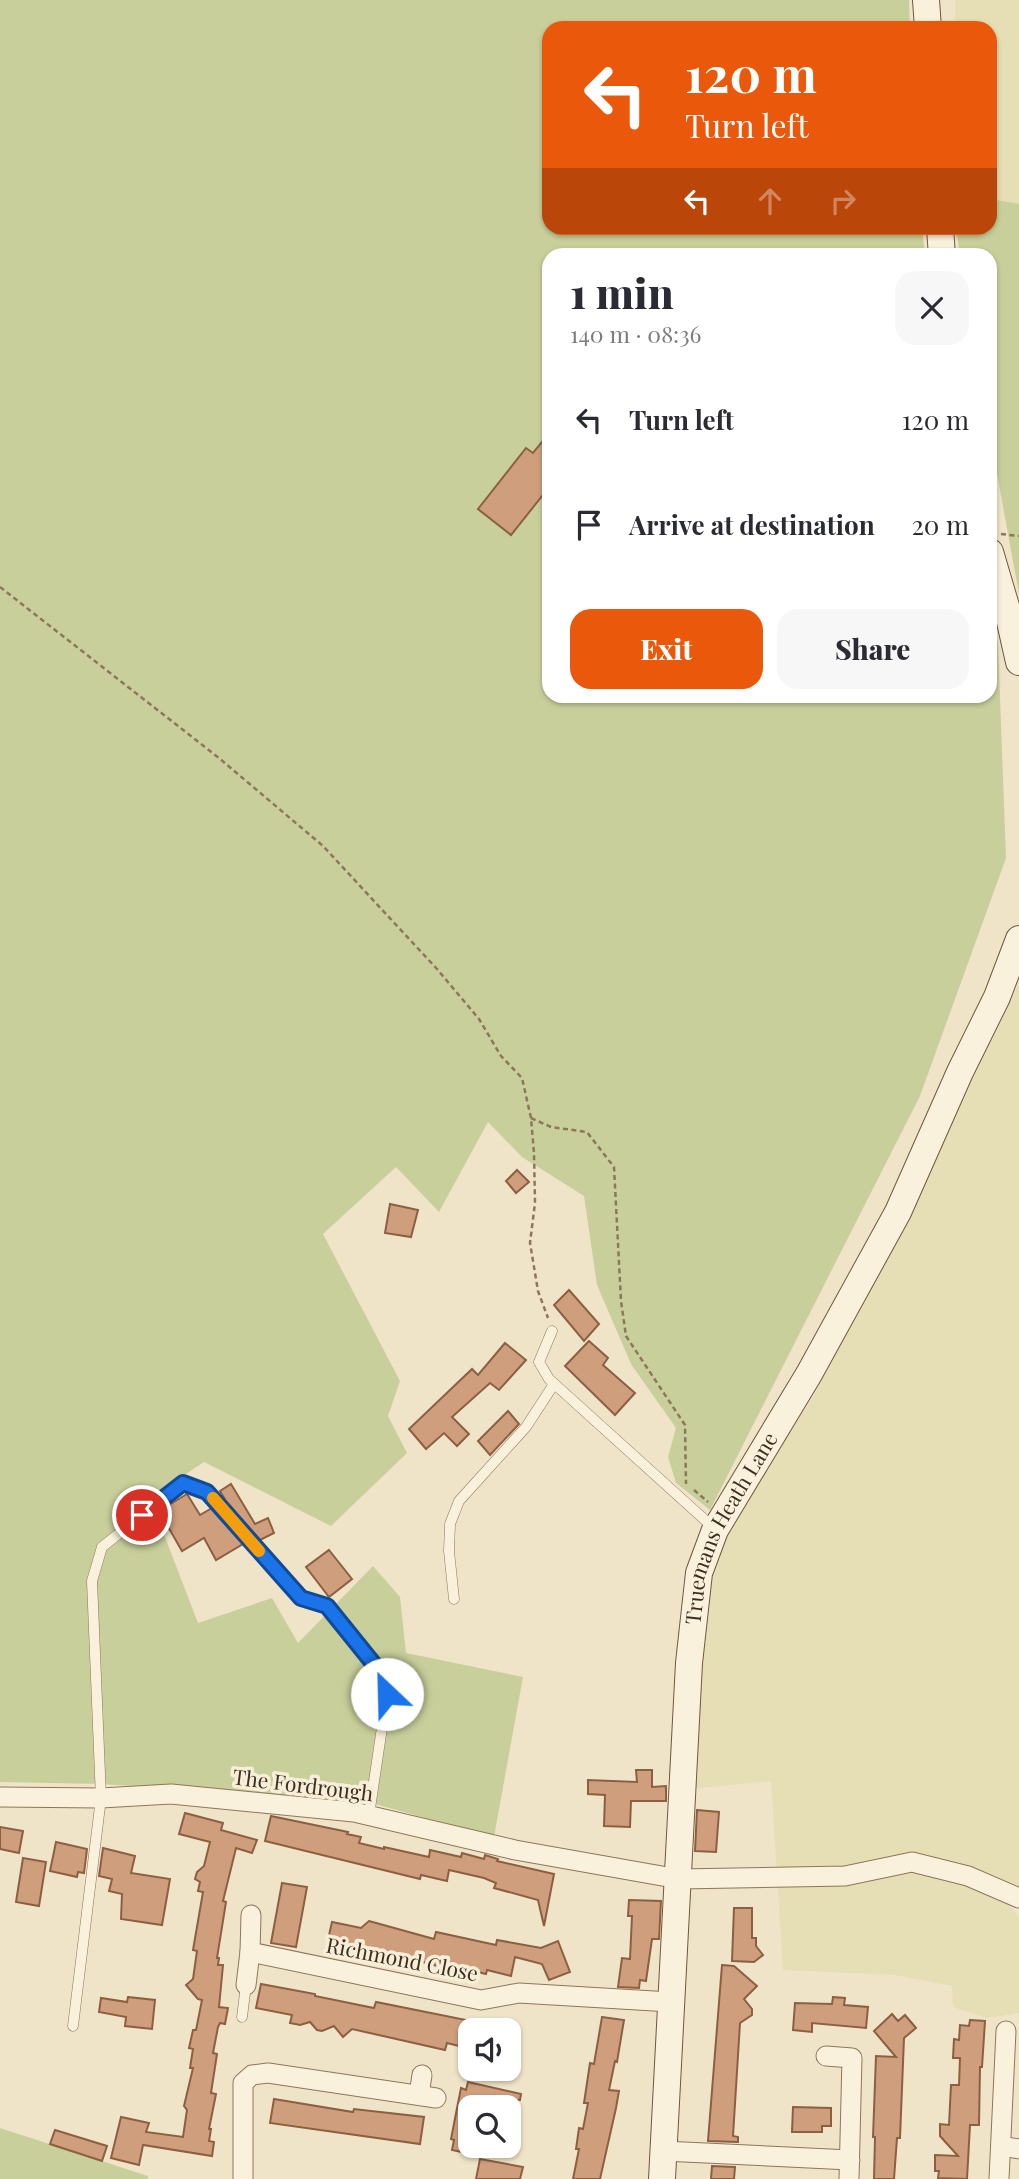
<!DOCTYPE html>
<meta charset="utf-8">
<style>
body{margin:0;font-family:"Playfair Display",serif;background:#f7f7f7;color:#2b2b33;height:100vh;display:flex;flex-direction:column;font-size:26px;white-space:nowrap}
*{box-sizing:border-box;margin:0}
p{font-size:23px;color:#7c7c81}
.icon{flex:none;width:38px;height:38px;fill:none;stroke:currentColor;stroke-width:2;stroke-linecap:round;stroke-linejoin:round}
.map{position:relative;flex:1;overflow:hidden}
.side{position:absolute;left:542px;top:248px;width:455px;height:455px;display:flex;flex-direction:column;background:#fff;border-radius:21px;box-shadow:0 2px 5px #0004}
.side>*{flex:none}
.top-card{position:absolute;left:542px;top:21px;width:455px;height:214px;border-radius:21px;box-shadow:0 2px 5px #0004;background:#ea580c;color:#fff;overflow:hidden}
.fabs{position:absolute;left:458px;top:2018px;display:grid;gap:14px}
.fabs a{display:grid;place-items:center;width:63px;height:63px;border-radius:14px;background:#fff;box-shadow:0 2px 5px #0004;font-size:35px}
.pin{position:absolute;display:grid;place-items:center;width:60px;height:60px;color:#fff;margin:-30px;border:4px solid #fff;border-radius:50%;box-shadow:0 2px 7px #0007}
.me{position:absolute;width:77px;margin:-38px;rotate:336deg;stroke-linejoin:round;filter:drop-shadow(0 0 5px #0008)}
.turn{display:flex;align-items:center;gap:24px;height:147px;padding:0 28px;font-size:32px}
.turn .icon{width:91px;height:91px;stroke-width:2.5}
.turn b{display:block;font-size:49px;line-height:60px}
.lanes{display:flex;align-items:center;height:66px;padding:0 28px;background:#0003;justify-content:center;gap:35px;direction:ltr}
.lanes .off{opacity:.35}
.round{display:grid;place-items:center;flex:none;width:74px;height:74px;border-radius:21px;background:#f7f7f7}
.headline{display:flex;align-items:center;justify-content:space-between;height:119px;padding:0 28px}
h1{font-size:42px;font-weight:800;line-height:52px}
.button{display:flex;gap:14px;margin-top:auto;padding:14px 28px}
.button a{flex:1;height:80px;border-radius:21px;background:#ea580c;color:#fff;font-size:28px;font-weight:800;line-height:80px;text-align:center}
.button a+a{background:#f7f7f7;color:#2b2b33}
ul{padding:0;list-style:none}
li{display:flex;align-items:center;gap:21px;height:105px;padding:0 28px}
li div{flex:1}
li b{display:block;font-size:26px}
li em{font-style:normal}
.map>svg:first-child{display:block}
.farmland{fill:#e6deb5}
.green{fill:#c9cf9b}
.building{fill:#cf9f7d;stroke:#8d5f41;stroke-width:2}
.lines{fill:none;stroke-linecap:round;stroke-linejoin:round}
.lane-casing{stroke:#8d765c;stroke-width:11}
.street-casing{stroke:#8d765c;stroke-width:21}
.secondary-casing{stroke:#6f573f;stroke-width:28}
.path{stroke:#8d765c;stroke-width:2.5;stroke-dasharray:5 3.5;stroke-linecap:butt}
.lane{stroke:#faf1dc;stroke-width:10}
.street{stroke:#faf1dc;stroke-width:19}
.secondary{stroke:#faf1dc;stroke-width:26}
.route-casing{stroke:#114b97;stroke-width:18}
.route{stroke:#1a73e8;stroke-width:12}
.slow{stroke:#f59e0b;stroke-width:12}
.labels{text-anchor:middle;stroke-width:7;stroke-linejoin:round;paint-order:stroke}
.street-label{font-size:21px;fill:#3d2e20;stroke:#f7eed8}
</style>
<div class="map">
<svg width="1019" height="2179" viewBox="0 0 1019 2179">
<rect width="100%" height="100%" fill="#f0e4c8"/>
<g class="farmland">
<path d="M 955,0 L 1019,0 L 1019,204 L 991,199 L 990,28 L 955,28 Z"/>
<path d="M 1019,982 L 1019,1894 L 1004,1898 L 1019,1917 L 1019,2013 L 987,2018 L 953,2007 L 952,1986 L 895,1975 L 783,1970 L 771,1781 L 690,1789 L 705,1609 L 716,1556 L 736,1516 L 813,1397 L 930,1169 Z"/>
</g>
<g class="green">
<path d="M 0,0 L 909,0 L 910,28 L 550,28 L 550,228 L 922,228 L 925,255 L 550,256 L 550,696 L 990,696 L 991,617 L 998,643 L 1006,858 L 920,1096 L 710,1510 L 676,1483 L 668,1457 L 676,1428 L 631,1364 L 597,1285 L 584,1196 L 522,1157 L 488,1122 L 439,1212 L 396,1167 L 323,1234 L 400,1381 L 388,1416 L 407,1453 L 331,1526 L 204,1462 L 150,1498 L 198,1623 L 272,1598 L 298,1643 L 373,1566 L 400,1597 L 406,1653 L 523,1677 L 494,1837 L 364,1801 L 101,1784 L 0,1782 Z"/>
<path d="M 991,199 L 1019,204 L 1019,594 L 991,441 L 990,256 L 960,255 L 956,228 L 990,228 Z"/>
<path d="M 0,2128 L 148,2176 L 148,2179 L 0,2179 Z"/>
</g>
<g class="building">
<path d="M 550,432 L 550,486 L 511,535 L 478,509 L 526,448 L 533,453 Z"/>
<path d="M 517,1170 L 529,1182 L 516,1193 L 506,1181 Z"/>
<path d="M 390,1204 L 418,1210 L 411,1237 L 385,1233 Z"/>
<path d="M 569,1290 L 599,1324 L 584,1341 L 554,1305 Z"/>
<path d="M 589,1341 L 608,1358 L 603,1365 L 635,1393 L 615,1415 L 565,1366 Z"/>
<path d="M 505,1343 L 526,1360 L 499,1390 L 490,1383 L 452,1417 L 469,1434 L 457,1446 L 444,1433 L 426,1449 L 409,1429 L 472,1369 L 478,1375 Z"/>
<path d="M 508,1411 L 519,1424 L 490,1455 L 478,1441 Z"/>
<path d="M 231,1484 L 255,1524 L 268,1518 L 274,1533 L 260,1540 L 226,1501 L 220,1491 Z"/>
<path d="M 187,1494 L 200,1515 L 212,1508 L 243,1544 L 216,1560 L 204,1538 L 182,1551 L 159,1511 Z"/>
<path d="M 329,1550 L 352,1579 L 329,1597 L 306,1567 Z"/>
<path d="M 636,1770 L 652,1770 L 652,1787 L 666,1786 L 666,1801 L 631,1801 L 630,1827 L 604,1826 L 605,1795 L 588,1794 L 588,1780 L 637,1782 Z"/>
<path d="M 697,1810 L 719,1812 L 716,1852 L 695,1851 Z"/>
<path d="M 185,1813 L 223,1823 L 221,1830 L 257,1840 L 252,1853 L 236,1848 L 223,1901 L 226,1902 L 217,1958 L 219,1958 L 218,1965 L 223,1965 L 219,2007 L 228,2008 L 225,2024 L 220,2023 L 218,2027 L 213,2053 L 217,2054 L 211,2093 L 216,2094 L 209,2129 L 211,2129 L 209,2141 L 214,2142 L 212,2156 L 143,2145 L 139,2165 L 111,2158 L 121,2117 L 149,2123 L 146,2132 L 183,2137 L 187,2110 L 184,2106 L 193,2068 L 190,2068 L 193,2049 L 189,2048 L 193,2030 L 196,2030 L 202,2000 L 198,1999 L 186,1985 L 193,1979 L 197,1951 L 193,1950 L 203,1892 L 198,1891 L 200,1882 L 195,1879 L 197,1872 L 204,1866 L 210,1842 L 179,1834 Z"/>
<path d="M 271,1816 L 348,1832 L 347,1834 L 361,1837 L 359,1843 L 384,1849 L 384,1847 L 429,1857 L 430,1850 L 461,1857 L 462,1853 L 484,1859 L 485,1855 L 498,1859 L 497,1861 L 554,1874 L 544,1926 L 538,1900 L 494,1888 L 496,1883 L 484,1878 L 449,1870 L 447,1881 L 421,1875 L 420,1879 L 265,1841 Z"/>
<path d="M 0,1827 L 23,1831 L 19,1853 L 0,1849 Z"/>
<path d="M 56,1842 L 87,1849 L 84,1873 L 78,1872 L 77,1877 L 50,1871 Z"/>
<path d="M 103,1848 L 135,1856 L 131,1873 L 170,1879 L 162,1925 L 121,1919 L 122,1894 L 109,1891 L 112,1879 L 99,1876 Z"/>
<path d="M 23,1858 L 46,1862 L 39,1906 L 16,1902 Z"/>
<path d="M 282,1883 L 307,1887 L 296,1947 L 271,1943 Z"/>
<path d="M 629,1900 L 661,1901 L 659,1939 L 652,1939 L 646,1981 L 640,1980 L 639,1988 L 618,1987 L 622,1958 L 630,1959 L 632,1916 L 628,1916 Z"/>
<path d="M 734,1908 L 752,1908 L 752,1938 L 756,1938 L 756,1946 L 763,1955 L 754,1962 L 732,1961 Z"/>
<path d="M 369,1921 L 434,1939 L 436,1932 L 496,1945 L 497,1940 L 541,1948 L 558,1941 L 570,1972 L 549,1980 L 542,1964 L 515,1957 L 511,1976 L 487,1970 L 486,1974 L 461,1968 L 460,1972 L 381,1951 L 380,1955 L 327,1944 L 332,1922 L 361,1928 Z"/>
<path d="M 722,1965 L 734,1966 L 757,1986 L 744,1999 L 752,2009 L 752,2015 L 740,2023 L 733,2136 L 738,2137 L 738,2142 L 708,2141 Z"/>
<path d="M 261,1984 L 315,1994 L 315,1996 L 374,2008 L 376,2002 L 471,2021 L 471,2049 L 447,2043 L 445,2050 L 352,2029 L 343,2037 L 334,2026 L 322,2031 L 317,2030 L 310,2022 L 300,2025 L 290,2023 L 292,2015 L 256,2008 Z"/>
<path d="M 128,1997 L 155,2000 L 152,2029 L 125,2026 L 126,2017 L 99,2012 L 101,1998 L 127,2002 Z"/>
<path d="M 833,1997 L 845,1998 L 844,2005 L 868,2007 L 866,2028 L 812,2023 L 812,2032 L 793,2030 L 795,2003 L 832,2004 Z"/>
<path d="M 892,2014 L 898,2021 L 905,2015 L 916,2028 L 904,2038 L 900,2138 L 897,2138 L 894,2179 L 874,2179 L 875,2137 L 873,2137 L 876,2056 L 896,2057 L 874,2031 Z"/>
<path d="M 602,2017 L 624,2020 L 617,2062 L 615,2061 L 609,2090 L 619,2091 L 616,2108 L 600,2179 L 573,2179 L 579,2149 L 576,2149 L 579,2128 L 583,2129 L 588,2103 L 584,2103 L 590,2063 L 594,2064 Z"/>
<path d="M 970,2020 L 985,2021 L 982,2067 L 980,2067 L 979,2125 L 970,2125 L 967,2179 L 938,2178 L 939,2171 L 935,2171 L 935,2155 L 958,2156 L 940,2136 L 940,2124 L 949,2125 L 951,2085 L 959,2085 L 960,2058 L 953,2058 L 954,2039 L 959,2040 L 960,2025 L 969,2026 Z"/>
<path d="M 468,2082 L 521,2094 L 520,2100 L 488,2099 L 487,2107 L 471,2107 L 471,2154 L 452,2150 L 454,2140 L 451,2139 L 461,2088 L 466,2090 Z"/>
<path d="M 274,2099 L 353,2112 L 354,2109 L 424,2117 L 420,2144 L 270,2123 Z"/>
<path d="M 793,2107 L 831,2108 L 831,2126 L 822,2126 L 822,2132 L 792,2132 Z"/>
<path d="M 55,2130 L 107,2146 L 102,2161 L 50,2144 Z"/>
<path d="M 480,2159 L 523,2167 L 520,2179 L 476,2179 Z"/>
<path d="M 712,2166 L 735,2167 L 734,2179 L 711,2179 Z"/>
</g>
<g class="lines">
<g class="lane-casing">
<g id="lane">
<path d="M 552,1331 L 539,1362 L 549,1379 L 715,1529"/>
<path d="M 454,1599 L 449,1551 L 450,1524 L 459,1501 L 526,1427 L 554,1384"/>
<path d="M 242,2017 L 246,1985"/>
<path d="M 73,2026 L 101,1798 L 92,1581 L 102,1547 L 183,1483 L 207,1491 L 301,1598 L 327,1606 L 381,1673 L 387,1694 L 369,1815"/>
</g>
</g>
<g class="street-casing">
<g id="street">
<path d="M 0,1797 L 101,1798 L 171,1794 L 354,1812 L 515,1850 L 679,1879 L 845,1876 L 912,1862 L 968,1876 L 1019,1898"/>
<path d="M 250,1952 L 481,2000 L 519,1993 L 671,2002"/>
<path d="M 246,1985 L 250,1952 L 251,1915"/>
<path d="M 826,2056 L 852,2058 L 849,2179"/>
<path d="M 419,2095 L 422,2075"/>
<path d="M 1001,2146 L 1019,2149"/>
<path d="M 663,2151 L 850,2160"/>
<path d="M 243,2179 L 243,2083 L 252,2075 L 268,2073 L 436,2098"/>
<path d="M 999,2179 L 1006,2031"/>
</g>
</g>
<g class="secondary-casing">
<g id="secondary">
<path d="M 926,0 L 928,28"/>
<path d="M 940,228 L 942,256"/>
<path d="M 990,552 L 1008,613 L 1019,662"/>
<path id="s1" d="M 662,2179 L 689,1663 L 699,1573 L 715,1530 L 809,1374 L 898,1212 L 960,1072 L 997,997 L 1019,939"/>
</g>
</g>
<g class="path">
<path d="M 1001,534 L 1019,536"/>
<path d="M 0,587 L 219,758 L 323,846 L 437,969 L 479,1019 L 501,1056 L 522,1078 L 531,1118 L 534,1153 L 535,1203 L 530,1243 L 538,1291 L 548,1318"/>
<path d="M 531,1118 L 551,1127 L 587,1132 L 614,1167 L 621,1301 L 626,1336 L 685,1425 L 686,1484"/>
<path d="M 694,1490 L 708,1502"/>
</g>
<use href="#lane" class="lane"/>
<use href="#street" class="street"/>
<use href="#secondary" class="secondary"/>
</g>
<g class="lines">
<g class="route-casing">
<path id="route" d="M 142,1515 L 183,1483 L 207,1492 L 301,1598 L 327,1606 L 381,1673 L 387,1694"/>
</g>
<use href="#route" class="route"/>
<path class="slow" d="M 213,1498 L 259,1551"/>
</g>
<g class="labels">
<g class="street-label">
<text dy="7" stroke="none"><textPath href="#s1" startOffset="660">Truemans Heath Lane</textPath></text>
<text transform="translate(303 1786) rotate(7)" y="7">The Fordrough</text>
<text transform="translate(402 1960) rotate(11)" y="7">Richmond Close</text>
</g>
</g>
</svg>
<div class="fabs">
<a><svg class="icon" aria-label="sound" viewBox="0 0 24 24"><path d="M4 9h4l5-4v14l-5-4H4zM17 9q2 3 0 6"/></svg></a>
<a><svg class="icon" aria-label="search" viewBox="0 0 24 24"><circle cx="10" cy="10" r="6"/><path d="M15 15l6 6"/></svg></a>
</div>
<div class="pin" style="left:142px;top:1515px;background:#d93025"><svg class="icon" aria-label="arrive" viewBox="0 0 24 24"><path d="M6 21V4h12l-3 4 3 4H6"/></svg></div>
<svg class="me" style="left:387px;top:1694px" viewBox="-20 -20 40 40"><circle r="19" fill="#fff"/><path d="M0-13L10 11 0 6-10 11z" fill="#1a73e8"/></svg>
<div class="top-card">
<div class="turn"><svg class="icon" aria-label="left" viewBox="0 0 24 24"><path d="M17 20v-9H6M10 6l-5 5 5 5"/></svg><div><b>120 m</b>Turn left</div></div>
<div class="lanes"><svg class="icon" aria-label="left" viewBox="0 0 24 24"><path d="M17 20v-9H6M10 6l-5 5 5 5"/></svg><svg class="icon off" aria-label="ahead" viewBox="0 0 24 24"><path d="M12 20V5M6 11l6-6 6 6"/></svg><svg class="icon off" aria-label="right" viewBox="0 0 24 24"><path d="M7 20v-9h11M14 6l5 5-5 5"/></svg></div>
</div>
<section class="side">
<div class="headline"><div><h1>1 min</h1><p>140 m · 08:36</p></div><a class="round"><svg class="icon" aria-label="close" viewBox="0 0 24 24"><path d="M6 6l12 12M18 6L6 18"/></svg></a></div>
<ul>
<li><svg class="icon" aria-label="left" viewBox="0 0 24 24"><path d="M17 20v-9H6M10 6l-5 5 5 5"/></svg><div><b>Turn left</b></div><em>120 m</em></li>
<li><svg class="icon" aria-label="arrive" viewBox="0 0 24 24"><path d="M6 21V4h12l-3 4 3 4H6"/></svg><div><b>Arrive at destination</b></div><em>20 m</em></li>
</ul>
<div class="button"><a>Exit</a><a>Share</a></div>
</section>
</div>
